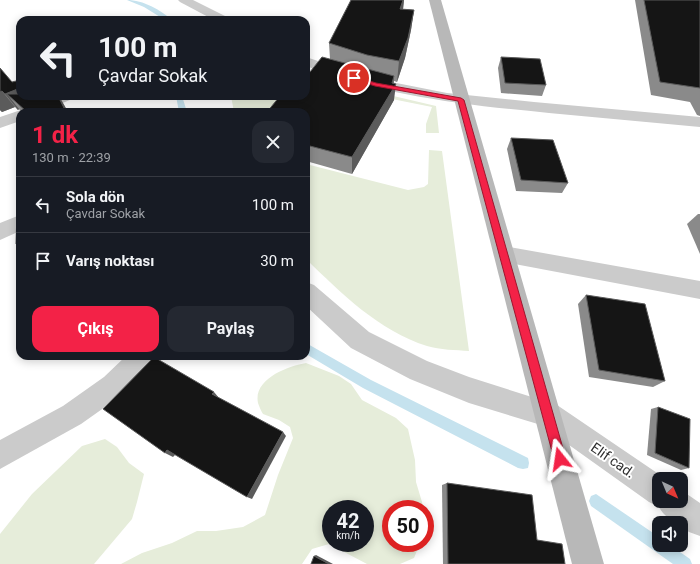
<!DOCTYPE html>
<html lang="tr">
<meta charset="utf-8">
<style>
body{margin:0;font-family:Roboto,sans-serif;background:#242831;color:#f1f3f6;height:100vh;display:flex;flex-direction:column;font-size:15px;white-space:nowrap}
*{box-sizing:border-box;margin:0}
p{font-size:13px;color:#9ea1a6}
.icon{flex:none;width:22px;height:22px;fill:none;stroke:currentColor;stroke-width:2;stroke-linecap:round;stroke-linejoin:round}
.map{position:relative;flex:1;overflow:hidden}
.panel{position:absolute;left:16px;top:108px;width:294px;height:252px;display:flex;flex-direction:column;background:#171b24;border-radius:12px;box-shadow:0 2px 10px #0003}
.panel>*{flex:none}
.banner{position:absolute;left:16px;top:16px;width:294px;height:84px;border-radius:12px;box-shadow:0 2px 10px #0003;background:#171b24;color:#f1f3f6;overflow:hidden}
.needle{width:26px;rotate:136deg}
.tools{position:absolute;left:652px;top:472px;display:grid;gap:8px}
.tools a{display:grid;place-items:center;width:36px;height:36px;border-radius:8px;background:#171b24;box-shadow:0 2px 10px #0003;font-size:20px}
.speed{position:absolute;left:322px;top:500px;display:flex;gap:8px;font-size:20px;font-weight:700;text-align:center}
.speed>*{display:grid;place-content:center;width:52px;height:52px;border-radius:50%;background:#171b24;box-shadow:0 2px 10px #0003;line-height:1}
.speed small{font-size:10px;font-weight:400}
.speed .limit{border:6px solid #d22;background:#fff;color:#111}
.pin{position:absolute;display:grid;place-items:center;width:34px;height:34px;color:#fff;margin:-17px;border:2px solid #fff;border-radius:50%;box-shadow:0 1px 4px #0007}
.me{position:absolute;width:44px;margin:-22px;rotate:345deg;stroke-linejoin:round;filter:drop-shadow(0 0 3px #0008)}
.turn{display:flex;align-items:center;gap:14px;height:84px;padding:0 16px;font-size:18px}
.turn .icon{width:52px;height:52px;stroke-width:2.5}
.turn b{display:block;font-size:28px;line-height:34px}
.round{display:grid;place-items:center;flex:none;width:42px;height:42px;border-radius:12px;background:#242831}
.head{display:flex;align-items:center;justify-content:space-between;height:68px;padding:0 16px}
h1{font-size:24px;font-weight:700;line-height:30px;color:#f32247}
.cta{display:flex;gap:8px;margin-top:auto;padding:8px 16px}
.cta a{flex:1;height:46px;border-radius:12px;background:#f32247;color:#fff;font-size:16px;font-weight:700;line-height:46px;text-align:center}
.cta a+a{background:#242831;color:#f1f3f6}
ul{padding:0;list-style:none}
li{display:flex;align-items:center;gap:12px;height:56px;padding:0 16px;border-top:1px solid #363941}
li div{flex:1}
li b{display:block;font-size:15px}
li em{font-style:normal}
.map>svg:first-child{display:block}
.green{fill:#e6edda;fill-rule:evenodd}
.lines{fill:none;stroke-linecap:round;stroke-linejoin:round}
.stream{fill:#c5e2ee;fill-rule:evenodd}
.minor{fill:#cbcbcb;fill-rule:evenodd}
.secondary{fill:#b8b8b8;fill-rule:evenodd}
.wall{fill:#8a8a8a}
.shaded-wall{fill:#5b5b5b}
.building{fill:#151515;stroke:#5b5b5b}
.route{fill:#f32247;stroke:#9e162e}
.labels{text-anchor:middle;stroke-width:4;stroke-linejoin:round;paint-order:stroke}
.near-street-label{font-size:14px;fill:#2e2e2e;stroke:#fff}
</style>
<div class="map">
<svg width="700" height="564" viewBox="0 0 700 564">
<rect width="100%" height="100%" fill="#fff"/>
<g class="green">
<path d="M 306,70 L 338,83 L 436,106 L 439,133 L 426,133 L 426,124 L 432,107 L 387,98 L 281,112 L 234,112 L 231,96 L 306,96 Z"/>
<path d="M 429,150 L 442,151 L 469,351 C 456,350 440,350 427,346 C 379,331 341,293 306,259 L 306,164 L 408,190 L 424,187 L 428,184 Z"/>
<path d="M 306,363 L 339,376 L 351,384 L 362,400 L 396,418 L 408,429 L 415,460 L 416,482 L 422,502 L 423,509 L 391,509 L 391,543 L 420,543 L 414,558 L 400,564 L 367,564 L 329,544 L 312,549 L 302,564 L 121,564 L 142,553 L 172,543 L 197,531 L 216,531 L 243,527 L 265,515 L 278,475 L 293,438 L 290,427 L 279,420 L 263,414 C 261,411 259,406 258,403 C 253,379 288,366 306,363 ZM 331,509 L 365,509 L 365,543 L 331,543 Z"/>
<path d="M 105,439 L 117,447 L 129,463 L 144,474 L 137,502 L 132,519 L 94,564 L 0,564 L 0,534 L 32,494 L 82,446 Z"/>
</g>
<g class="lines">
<g class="stream">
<path d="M 127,0 C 143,0 161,10 172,20 L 165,20 L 144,7 Z"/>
<path d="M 176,96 L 182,96 L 187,112 L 179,112 Z"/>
<path d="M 306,343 L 371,380 L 528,458 L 529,463 L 528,468 L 523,469 L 518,468 L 363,388 L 306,354 Z"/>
<path d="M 596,494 L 659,537 L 659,545 L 670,545 L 690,559 L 692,564 L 673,564 L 591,506 L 589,501 L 591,496 Z"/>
</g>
<g class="minor">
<path d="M 178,0 L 193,0 L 227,17 L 229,20 L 214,20 L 180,2 Z"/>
<path d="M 306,57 L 366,77 L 447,93 L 534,102 L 700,117 L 700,127 C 650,122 599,118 549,113 C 466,105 384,96 306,66 Z"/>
<path d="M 54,96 L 75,96 L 72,99 L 42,112 L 20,112 L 20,121 L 0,128 L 0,117 L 21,110 Z"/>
<path d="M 20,215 L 20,231 L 0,240 L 0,223 Z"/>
<path d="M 504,246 L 700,281 L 700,299 L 504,262 L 497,260 L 494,254 L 497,248 Z"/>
<path d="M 306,282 L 314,285 L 369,332 L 427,361 L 469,377 L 557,405 L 666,479 L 659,479 L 659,501 L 681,501 L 681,490 L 700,503 L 700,536 L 689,532 L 681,526 L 681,523 C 673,523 662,514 659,507 L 649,502 L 541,425 L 469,403 L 410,379 L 351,348 L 306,306 Z"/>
<path d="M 126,356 L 155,356 L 152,364 L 122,395 L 81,424 L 0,469 L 0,440 L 63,406 L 104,377 Z"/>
</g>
<path class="secondary" d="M 429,0 L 441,0 L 604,564 L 572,564 Z"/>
</g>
<g class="wall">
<path d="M 404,0 L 403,9 L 414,10 L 411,30 L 405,58 L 397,82 L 394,81 L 394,100 L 352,174 L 306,161 L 306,96 L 330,59 L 329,43 Z"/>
<path d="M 635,0 L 700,0 L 700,116 L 697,115 L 690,102 L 651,95 Z"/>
<path d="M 501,57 L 546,85 L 542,96 L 501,93 L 498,68 Z"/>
<path d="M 0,68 L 20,96 L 59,96 L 68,112 L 21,112 L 19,109 L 18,110 L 15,107 L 2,112 L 0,110 Z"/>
<path d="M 511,138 L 568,183 L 562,193 L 516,191 L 507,149 Z"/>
<path d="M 698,214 L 700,214 L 700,254 L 687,224 Z"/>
<path d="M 586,295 L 665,381 L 653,387 L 589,377 L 578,304 Z"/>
<path d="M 658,407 L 689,468 L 681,470 L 647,455 L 651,409 Z"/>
<path d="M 447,483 L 537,540 L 565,564 L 443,564 L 442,485 Z"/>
</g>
<g class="shaded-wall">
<path d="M 403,0 L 404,0 L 402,18 L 400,9 Z"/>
<path d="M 414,10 L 411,30 L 405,58 L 397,82 L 399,61 Z"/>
<path d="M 394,76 L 393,88 L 396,84 L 394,100 L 352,174 L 352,157 L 392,83 Z"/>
<path d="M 20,88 L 20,96 L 7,94 L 19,109 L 18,110 L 5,94 Z"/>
<path d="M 2,91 L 15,107 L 2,112 L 0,110 L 0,92 Z"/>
<path d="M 58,96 L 59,96 L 68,112 L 66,112 Z"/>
<path d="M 20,243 L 20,248 L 16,244 Z"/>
<path d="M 214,392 L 219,398 L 212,394 Z"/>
<path d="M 283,432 L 286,436 L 252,499 L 247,497 Z"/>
<path d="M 167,450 L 176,454 L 173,457 L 165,453 Z"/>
<path d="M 316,555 L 333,564 L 329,564 L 314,556 Z"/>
</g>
<g class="building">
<path d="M 351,0 L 403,0 L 400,9 L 414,10 L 408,38 L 399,61 L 367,55 L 329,43 Z"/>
<path d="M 644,0 L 700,0 L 700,88 L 660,82 Z"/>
<path d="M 322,57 L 394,76 L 392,83 L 396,84 L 352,157 L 306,145 L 306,112 L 267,112 L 280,96 L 306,96 L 306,77 Z"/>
<path d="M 501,57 L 540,59 L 546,85 L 505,83 Z"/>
<path d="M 0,68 L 12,82 L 20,80 L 20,88 L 5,94 L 2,91 L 0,92 Z"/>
<path d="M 7,94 L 20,94 L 20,96 L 58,96 L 66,112 L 27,112 Z"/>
<path d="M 511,138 L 553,140 L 568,183 L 521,180 Z"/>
<path d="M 20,162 L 20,171 L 17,163 Z"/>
<path d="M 20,210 L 20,243 L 16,244 L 17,211 Z"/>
<path d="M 586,295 L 645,304 L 665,381 L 599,370 Z"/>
<path d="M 154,357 L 214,392 L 212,394 L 283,432 L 247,497 L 167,450 L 165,453 L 103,409 Z"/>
<path d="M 658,407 L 690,419 L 689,468 L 655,453 Z"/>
<path d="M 447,483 L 532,495 L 537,540 L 562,544 L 565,564 L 448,564 Z"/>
<path d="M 314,556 L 329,564 L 311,564 Z"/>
</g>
<path class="route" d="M 354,76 L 376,83 L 461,98 L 464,100 L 566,459 L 564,463 L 560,465 L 556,463 L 554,459 L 458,101 L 375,86 L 352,79 L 352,77 Z"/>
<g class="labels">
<g class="near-street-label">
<text transform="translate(613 460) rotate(35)" y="5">Elif cad.</text>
</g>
</g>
</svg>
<div class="tools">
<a><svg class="needle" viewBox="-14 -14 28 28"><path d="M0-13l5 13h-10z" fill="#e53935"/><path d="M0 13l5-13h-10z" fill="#9ea1a6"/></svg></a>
<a><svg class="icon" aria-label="sound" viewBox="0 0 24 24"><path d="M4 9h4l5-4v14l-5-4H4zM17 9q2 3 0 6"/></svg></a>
</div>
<div class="speed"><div>42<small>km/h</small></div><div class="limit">50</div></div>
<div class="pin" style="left:354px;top:78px;background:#d93025"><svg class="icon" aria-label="arrive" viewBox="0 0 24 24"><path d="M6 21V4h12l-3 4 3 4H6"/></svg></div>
<svg class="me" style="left:560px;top:459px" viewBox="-20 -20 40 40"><path d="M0-17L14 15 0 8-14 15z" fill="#f32247" stroke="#fff" stroke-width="4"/></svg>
<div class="banner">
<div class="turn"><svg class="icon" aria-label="left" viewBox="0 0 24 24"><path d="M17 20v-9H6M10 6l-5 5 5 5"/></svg><div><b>100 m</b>Çavdar Sokak</div></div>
</div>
<section class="panel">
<div class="head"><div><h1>1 dk</h1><p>130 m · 22:39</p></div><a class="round"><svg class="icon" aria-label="close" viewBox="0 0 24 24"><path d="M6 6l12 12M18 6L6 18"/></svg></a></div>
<ul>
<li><svg class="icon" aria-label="left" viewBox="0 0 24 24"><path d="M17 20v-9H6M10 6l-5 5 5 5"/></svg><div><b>Sola dön</b><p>Çavdar Sokak</p></div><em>100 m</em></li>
<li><svg class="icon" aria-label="arrive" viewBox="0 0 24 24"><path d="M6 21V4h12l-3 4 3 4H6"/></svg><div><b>Varış noktası</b></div><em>30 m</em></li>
</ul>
<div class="cta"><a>Çıkış</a><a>Paylaş</a></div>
</section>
</div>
